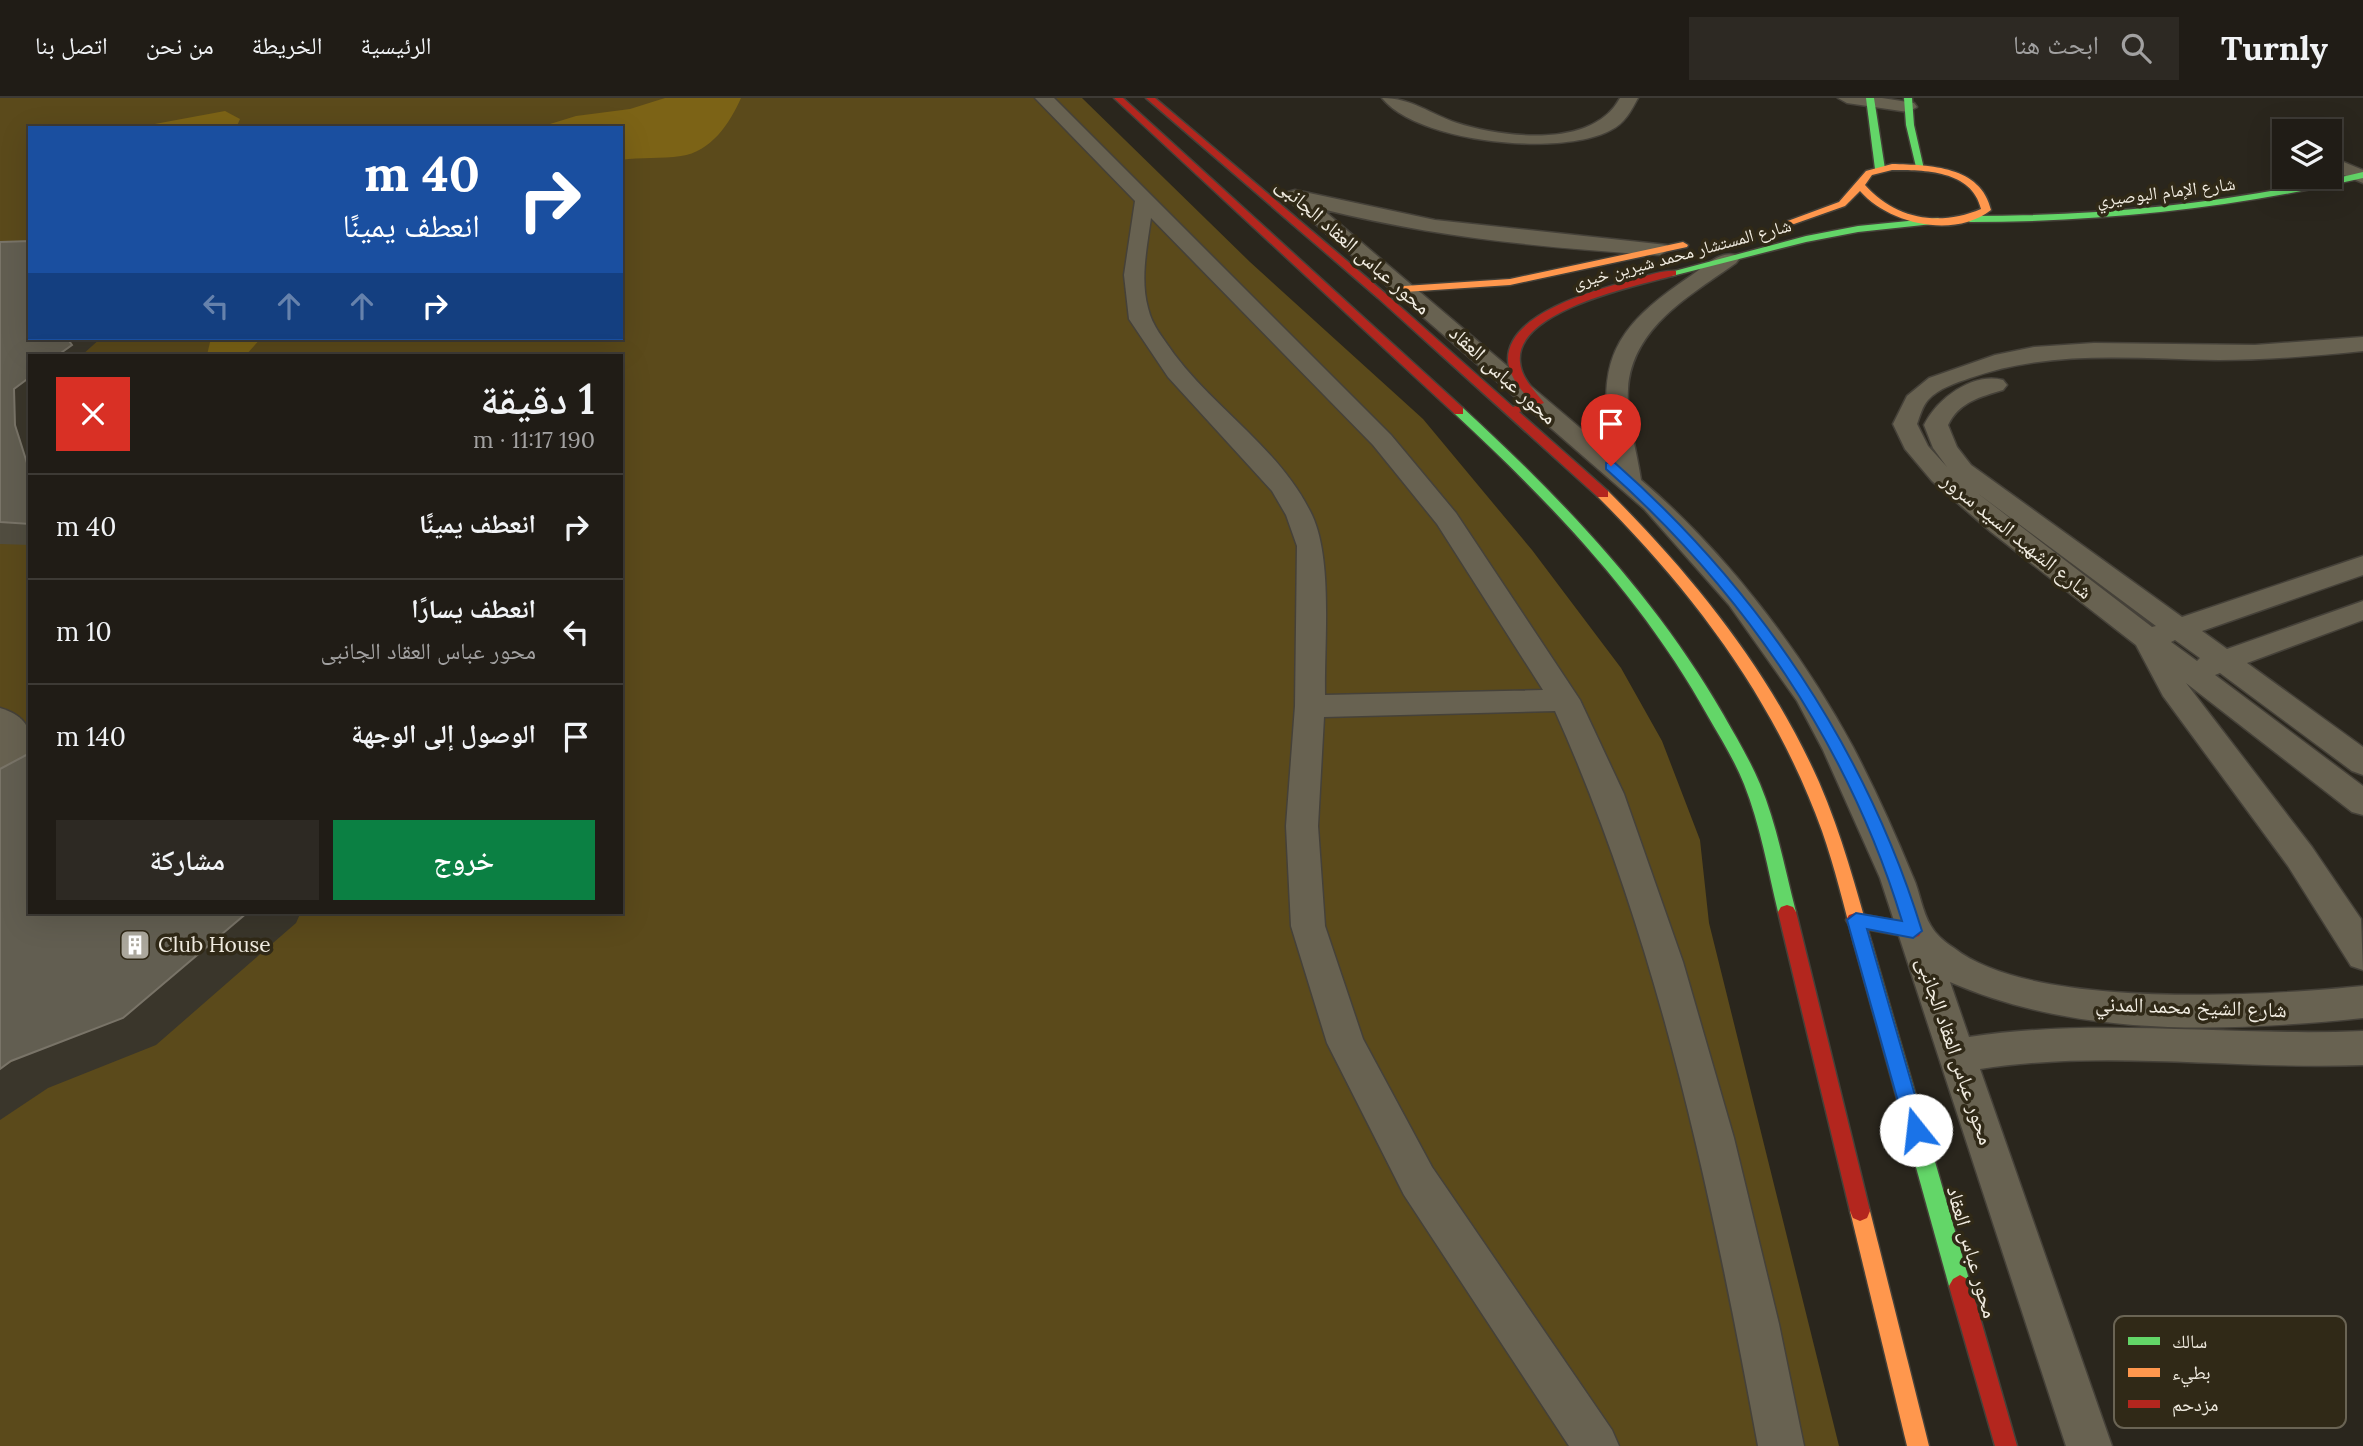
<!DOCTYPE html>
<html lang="ar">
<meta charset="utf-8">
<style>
body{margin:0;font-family:Lora,"Noto Naskh Arabic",serif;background:#2d2923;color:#f1f3f6;direction:rtl;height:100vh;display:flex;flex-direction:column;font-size:26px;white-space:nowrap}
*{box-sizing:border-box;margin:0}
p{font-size:23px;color:#a2a1a1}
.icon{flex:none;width:38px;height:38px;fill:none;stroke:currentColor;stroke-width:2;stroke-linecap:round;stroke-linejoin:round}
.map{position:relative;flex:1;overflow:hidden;direction:ltr}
.panel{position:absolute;left:28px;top:256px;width:595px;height:560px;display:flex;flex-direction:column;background:#201c16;border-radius:0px;box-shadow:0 7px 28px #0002,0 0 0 2px #3d3a35;direction:rtl}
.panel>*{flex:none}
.top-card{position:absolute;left:28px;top:28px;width:595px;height:214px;border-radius:0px;box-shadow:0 7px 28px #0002,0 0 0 2px #3d3a35;direction:rtl;background:#1a4fa0;color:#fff;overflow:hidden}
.tools{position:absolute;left:2272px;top:21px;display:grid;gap:14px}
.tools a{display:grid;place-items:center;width:70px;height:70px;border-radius:0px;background:#201c16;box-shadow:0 7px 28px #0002,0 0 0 2px #3d3a35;font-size:35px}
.pin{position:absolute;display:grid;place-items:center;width:60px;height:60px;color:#fff;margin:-72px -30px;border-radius:50% 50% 50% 0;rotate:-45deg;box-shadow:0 0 7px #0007}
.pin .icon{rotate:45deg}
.me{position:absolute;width:77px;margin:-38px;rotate:344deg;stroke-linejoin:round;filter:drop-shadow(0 0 5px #0008)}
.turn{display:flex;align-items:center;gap:24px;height:147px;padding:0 28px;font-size:32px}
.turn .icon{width:91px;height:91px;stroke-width:2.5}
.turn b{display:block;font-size:49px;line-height:60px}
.lanes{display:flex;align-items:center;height:66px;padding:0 28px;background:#0003;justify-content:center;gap:35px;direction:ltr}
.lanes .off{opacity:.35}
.round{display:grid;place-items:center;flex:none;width:74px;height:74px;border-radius:0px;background:#2d2923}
.summary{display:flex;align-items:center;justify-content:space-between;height:119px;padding:0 28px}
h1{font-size:42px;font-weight:600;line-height:52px}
.button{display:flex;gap:14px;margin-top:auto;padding:14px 28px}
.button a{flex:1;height:80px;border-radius:0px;background:#0b8043;color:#fff;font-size:28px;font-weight:600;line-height:80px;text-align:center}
.button a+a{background:#2d2923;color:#f1f3f6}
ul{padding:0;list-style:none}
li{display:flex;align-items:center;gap:21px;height:105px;padding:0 28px;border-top:2px solid #3d3a35}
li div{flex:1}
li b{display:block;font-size:26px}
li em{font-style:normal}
header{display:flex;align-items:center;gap:42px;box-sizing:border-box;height:98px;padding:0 35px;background:#201c16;border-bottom:2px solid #3d3a35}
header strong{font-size:33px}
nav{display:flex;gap:38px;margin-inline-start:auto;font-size:24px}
.search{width:490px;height:63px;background:#2d2923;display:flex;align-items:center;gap:18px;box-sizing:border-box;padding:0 24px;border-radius:0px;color:#a2a1a1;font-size:26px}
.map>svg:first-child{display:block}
.green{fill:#5b4a1b;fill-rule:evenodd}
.water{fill:#7c6316}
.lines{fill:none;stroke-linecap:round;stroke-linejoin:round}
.street-casing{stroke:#454139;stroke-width:3}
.fast-casing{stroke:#454139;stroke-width:3}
.slow-casing{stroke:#454139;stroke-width:3}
.jam-casing{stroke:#454139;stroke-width:3}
.street{fill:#686251;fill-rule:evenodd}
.fast{fill:#63d668;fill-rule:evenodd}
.slow{fill:#ff974d;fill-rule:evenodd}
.jam{fill:#b3261e;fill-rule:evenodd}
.wall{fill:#514d40}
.shaded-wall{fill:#3a362b}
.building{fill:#625e51;stroke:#797468;stroke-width:2}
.route{fill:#1a73e8;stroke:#114b97;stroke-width:2}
.labels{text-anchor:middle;stroke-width:7;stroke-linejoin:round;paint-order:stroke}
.far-street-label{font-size:18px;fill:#f1ece1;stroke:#302917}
.street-label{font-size:21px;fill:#f1ece1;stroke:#302917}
.poi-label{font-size:21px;fill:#f1ece1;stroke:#302917;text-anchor:start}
.key{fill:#302917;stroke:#6a6454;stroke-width:2}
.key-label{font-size:19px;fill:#f1ece1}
</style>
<header>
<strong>Turnly</strong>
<div class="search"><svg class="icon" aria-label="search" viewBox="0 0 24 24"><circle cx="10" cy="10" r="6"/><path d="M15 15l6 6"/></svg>ابحث هنا</div>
<nav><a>الرئيسية</a><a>الخريطة</a><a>من نحن</a><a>اتصل بنا</a></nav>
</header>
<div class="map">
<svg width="2363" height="1348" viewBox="0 0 2363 1348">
<rect width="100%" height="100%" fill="#2a261d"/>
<path class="green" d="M 0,0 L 1082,0 L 1250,164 L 1423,321 L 1532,452 L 1621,570 L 1662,643 L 1700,742 L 1709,825 L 1839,1348 L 0,1348 ZM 30,30 L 621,30 L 621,240 L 30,240 ZM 30,257 L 621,257 L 621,814 L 30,814 Z"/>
<g class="water">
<path d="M 665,0 L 741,0 C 730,25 711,54 681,58 C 661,61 641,59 621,62 L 621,30 L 537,30 L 576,18 L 630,11 Z"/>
<path d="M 225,13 L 240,21 L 236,30 L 133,30 Z"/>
<path d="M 211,240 L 261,240 L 246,257 L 207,257 Z"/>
</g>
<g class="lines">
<g class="street-casing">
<g id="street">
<path d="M 1035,0 L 1054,0 L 1391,337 L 1456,415 L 1580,602 L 1624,696 L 1683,864 L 1734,1040 L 1779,1226 L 1804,1348 L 1758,1348 C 1712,1099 1659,845 1555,613 L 1324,619 L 1318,728 L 1325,828 L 1363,941 L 1432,1069 L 1612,1332 L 1619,1348 L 1569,1348 L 1404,1097 L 1327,945 L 1291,828 L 1286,728 L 1295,608 L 1297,448 L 1286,417 L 1272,393 L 1168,279 L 1129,221 L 1124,177 L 1135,103 ZM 1151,120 L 1373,347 L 1437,426 L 1543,592 L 1325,597 C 1324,546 1333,462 1312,417 C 1281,352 1216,312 1174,256 C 1164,241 1152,228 1148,210 C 1140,181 1147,149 1151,120 Z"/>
<path d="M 1382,0 C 1412,0 1430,16 1457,25 C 1504,40 1593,51 1620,0 L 1638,0 C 1631,13 1625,25 1611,32 C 1562,59 1418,45 1382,0 Z"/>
<path d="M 1838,0 L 1882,0 L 1914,5 L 1917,9 L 1908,14 L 1847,5 Z"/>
<path d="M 2329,58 L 2363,72 L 2363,85 L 2329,71 Z"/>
<path d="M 1295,92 L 1435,122 L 1667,147 L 1670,151 L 1660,157 C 1546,150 1433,139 1322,111 L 1612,357 C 1596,264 1611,232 1689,179 C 1703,170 1719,152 1736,157 L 1739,161 L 1736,165 C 1691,197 1632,229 1628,291 C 1626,321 1637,352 1641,382 C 1725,453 1801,553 1853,649 C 1875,691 1895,735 1913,779 C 1920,794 1922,814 1931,828 C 1936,837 1946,845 1954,850 C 2032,912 2266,898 2363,888 L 2363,920 C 2226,934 2079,940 1950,884 L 1969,939 C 2100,919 2232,939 2363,933 L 2363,967 C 2236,972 2107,951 1980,971 L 2112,1348 L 2066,1348 L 1880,780 L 1823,652 L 1797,603 L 1729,507 L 1644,411 L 1288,102 L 1285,98 L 1288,94 Z"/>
<path d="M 2363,239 L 2363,253 C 2315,258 2267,262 2219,262 C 2134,261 2052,251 1970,280 C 1956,285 1939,290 1928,302 C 1922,309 1920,318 1917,326 L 1928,348 L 1947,369 L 1933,350 L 1924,327 C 1937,301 1972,274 2003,282 L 2007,287 L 2003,292 C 1980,299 1959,304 1948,327 L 1957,349 L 1971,367 L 2182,519 L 2363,458 L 2363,477 L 2202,533 L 2227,551 L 2363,503 L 2363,522 L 2247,565 L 2363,649 L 2363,677 L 2352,673 L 2220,575 L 2215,577 L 2363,688 L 2363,717 L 2352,714 L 2186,585 L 2312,749 L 2361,821 L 2363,872 L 2351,868 L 2288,768 L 2163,598 L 2136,547 L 1991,434 L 1932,383 L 1905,351 L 1893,326 L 1907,298 L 1929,280 L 1995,257 L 2034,249 L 2094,245 L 2255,247 ZM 1976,394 L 2156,528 L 2152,529 ZM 2175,542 L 2200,560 L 2197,563 L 2171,544 Z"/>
<path d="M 0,610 C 45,623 31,659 11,687 L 0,691 Z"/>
</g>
</g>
<g class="fast-casing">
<g id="fast">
<path d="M 1866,0 L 1874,0 L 1885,71 L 1880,74 L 1875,71 Z"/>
<path d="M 1904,0 L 1912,0 L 1914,27 L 1924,71 L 1916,69 L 1906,27 Z"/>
<path d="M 2363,74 L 2363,80 C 2233,110 2104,124 1970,124 L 1965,121 L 1970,118 C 2104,118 2233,105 2363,74 Z"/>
<path d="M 1938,120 L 1943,123 L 1942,125 L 1858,134 L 1806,144 L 1672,178 L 1667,175 L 1806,138 L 1858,128 Z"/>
<path d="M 1459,309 L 1463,310 C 1563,402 1655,498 1723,616 C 1736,639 1750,662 1760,686 C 1777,727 1785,772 1796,814 L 1793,819 L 1787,821 L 1781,819 L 1778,814 C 1768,772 1760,726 1744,686 C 1735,663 1721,641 1709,620 C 1644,502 1553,407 1455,316 L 1453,313 Z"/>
<path d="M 1863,839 L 1869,841 L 1872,846 L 1971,1188 L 1967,1195 L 1960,1199 L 1953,1195 L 1949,1188 L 1854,846 L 1857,841 Z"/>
</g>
</g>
<g class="slow-casing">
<g id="slow">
<path d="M 1892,66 C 1930,67 1981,68 1991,112 C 1954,141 1889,126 1860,93 L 1845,108 L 1794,126 L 1785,124 L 1839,104 L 1866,73 ZM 1892,72 C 1924,72 1972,72 1981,111 C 1939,129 1895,121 1865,87 L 1872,77 Z"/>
<path d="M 1683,144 L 1688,147 L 1687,149 L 1510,187 L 1404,194 L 1399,191 L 1404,188 L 1510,181 Z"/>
<path d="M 1603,392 L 1608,393 C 1694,479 1769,572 1819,684 C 1842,737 1856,791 1872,846 L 1869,851 L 1863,853 L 1857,851 L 1854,846 C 1844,808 1835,770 1822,733 C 1775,603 1695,496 1598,399 L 1598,393 Z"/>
<path d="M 1860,1103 L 1867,1106 L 1870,1113 L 1929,1348 L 1907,1348 L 1850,1113 L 1853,1106 Z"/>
</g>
</g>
<g class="jam-casing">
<g id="jam">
<path d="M 1114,0 L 1123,0 L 1463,310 L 1463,316 L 1455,316 Z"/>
<path d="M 1146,0 L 1155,0 L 1386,196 L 1513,309 L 1531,303 C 1521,292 1508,277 1508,261 C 1508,213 1603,190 1639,180 C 1650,177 1664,172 1676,173 L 1676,177 C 1640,187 1514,212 1520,264 C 1521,280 1535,293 1544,305 L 1519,314 L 1608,393 L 1608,399 L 1598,399 L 1378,200 Z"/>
<path d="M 1787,807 L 1793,809 L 1796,814 L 1870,1113 L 1867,1120 L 1860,1123 L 1853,1120 L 1850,1113 L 1778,814 L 1781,809 Z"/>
<path d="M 1855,815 L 1913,826 L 1919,828 L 1922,833 L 1919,838 L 1913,840 L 1855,829 L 1849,827 L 1846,822 L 1849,817 Z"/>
<path d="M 1960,1177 L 1967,1181 L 1971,1188 L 2017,1348 L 1995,1348 L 1949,1188 L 1953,1181 Z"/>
</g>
</g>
<use href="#street" class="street"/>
<use href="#fast" class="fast"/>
<use href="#slow" class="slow"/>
<use href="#jam" class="jam"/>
</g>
<path class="wall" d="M 0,144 L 30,257 L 30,447 L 0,446 Z"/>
<g class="shaded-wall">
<path d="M 67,240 L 101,240 L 82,257 L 58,257 Z"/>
<path d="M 30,279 L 30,370 L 28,368 L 15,327 L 14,291 Z"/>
<path d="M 248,814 L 301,814 L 296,825 L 156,947 L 48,990 L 0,1022 L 0,971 Z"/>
</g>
<g class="building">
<path d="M 30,143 L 30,240 L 67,240 L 72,247 L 58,257 L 30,257 L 30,279 L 14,291 L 15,327 L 28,368 L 30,368 L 30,426 L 0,424 L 0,144 Z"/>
<path d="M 30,655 L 30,814 L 248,814 L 123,920 L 11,963 L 0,971 L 0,671 Z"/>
</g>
<path class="route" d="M 1606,365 L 1615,365 C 1758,491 1866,651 1922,833 L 1913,840 L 1867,831 L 1925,1032 L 1923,1039 L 1916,1042 L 1909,1039 L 1906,1032 L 1847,822 L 1856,815 L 1902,823 C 1849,647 1743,493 1606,371 Z"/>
<defs>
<g id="building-square" transform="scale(1.575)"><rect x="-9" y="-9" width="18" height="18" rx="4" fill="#aba79c" stroke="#302917"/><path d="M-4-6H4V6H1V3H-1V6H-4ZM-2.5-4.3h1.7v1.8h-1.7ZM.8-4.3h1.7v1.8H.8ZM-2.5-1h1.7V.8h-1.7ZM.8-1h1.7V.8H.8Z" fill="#fff"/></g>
</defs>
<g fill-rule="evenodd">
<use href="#building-square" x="135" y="847"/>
</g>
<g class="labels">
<g class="far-street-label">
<text transform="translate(2166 94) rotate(-7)" y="6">شارع الإمام البوصيري</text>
<text transform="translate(1682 156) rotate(-15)" y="6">شارع المستشار محمد شيرين خيرى</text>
</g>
<g class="street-label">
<text transform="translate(1353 148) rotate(41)" y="7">محور عباس العقاد الجانبى</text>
<text transform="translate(1503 277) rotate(42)" y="7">محور عباس العقاد</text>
<text transform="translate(2017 438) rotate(39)" y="7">شارع الشهيد السيد سرور</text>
<text transform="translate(2191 909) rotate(2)" y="7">شارع الشيخ محمد المدني</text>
<text transform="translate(1955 953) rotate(71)" y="7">محور عباس العقاد الجانبى</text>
<text transform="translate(1972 1154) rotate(74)" y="7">محور عباس العقاد</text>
</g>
<g class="poi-label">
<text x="158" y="854">Club House</text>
</g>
</g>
<rect x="2114" y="1218" width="232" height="112" rx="10" class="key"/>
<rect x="2128" y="1239" width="32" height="8" fill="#63d668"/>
<rect x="2128" y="1270" width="32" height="9" fill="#ff974d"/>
<rect x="2128" y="1302" width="32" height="8" fill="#b3261e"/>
<g class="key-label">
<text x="2172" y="1250">سالك</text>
<text x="2172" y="1281">بطيء</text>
<text x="2172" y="1313">مزدحم</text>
</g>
</svg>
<div class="tools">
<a><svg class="icon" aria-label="layers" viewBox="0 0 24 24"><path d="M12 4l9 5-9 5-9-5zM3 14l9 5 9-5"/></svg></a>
</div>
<div class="pin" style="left:1611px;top:368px;background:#d93025"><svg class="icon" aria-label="arrive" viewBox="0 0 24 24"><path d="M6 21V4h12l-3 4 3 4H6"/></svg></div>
<svg class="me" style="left:1916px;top:1032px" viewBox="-20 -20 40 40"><circle r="19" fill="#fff"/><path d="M0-13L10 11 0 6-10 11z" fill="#1a73e8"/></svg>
<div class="top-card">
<div class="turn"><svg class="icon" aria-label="right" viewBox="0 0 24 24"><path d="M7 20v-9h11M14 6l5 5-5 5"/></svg><div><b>40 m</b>انعطف يمينًا</div></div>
<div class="lanes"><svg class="icon off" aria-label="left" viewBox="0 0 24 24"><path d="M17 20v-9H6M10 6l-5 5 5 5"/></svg><svg class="icon off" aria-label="ahead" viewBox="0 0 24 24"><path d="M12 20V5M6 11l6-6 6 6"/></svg><svg class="icon off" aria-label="ahead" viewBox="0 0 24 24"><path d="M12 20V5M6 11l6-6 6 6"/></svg><svg class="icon" aria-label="right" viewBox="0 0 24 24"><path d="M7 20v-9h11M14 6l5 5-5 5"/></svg></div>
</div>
<section class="panel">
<div class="summary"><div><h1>1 دقيقة</h1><p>190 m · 11:17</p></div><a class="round" style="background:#d93025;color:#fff"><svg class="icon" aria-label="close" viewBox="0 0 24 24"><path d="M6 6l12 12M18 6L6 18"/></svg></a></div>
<ul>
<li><svg class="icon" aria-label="right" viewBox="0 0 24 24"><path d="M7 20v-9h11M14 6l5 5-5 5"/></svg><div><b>انعطف يمينًا</b></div><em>40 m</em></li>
<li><svg class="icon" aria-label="left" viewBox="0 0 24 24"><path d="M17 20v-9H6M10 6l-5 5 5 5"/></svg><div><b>انعطف يسارًا</b><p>محور عباس العقاد الجانبى</p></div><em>10 m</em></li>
<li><svg class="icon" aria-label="arrive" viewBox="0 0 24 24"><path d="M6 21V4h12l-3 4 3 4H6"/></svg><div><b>الوصول إلى الوجهة</b></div><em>140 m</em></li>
</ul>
<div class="button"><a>خروج</a><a>مشاركة</a></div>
</section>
</div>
